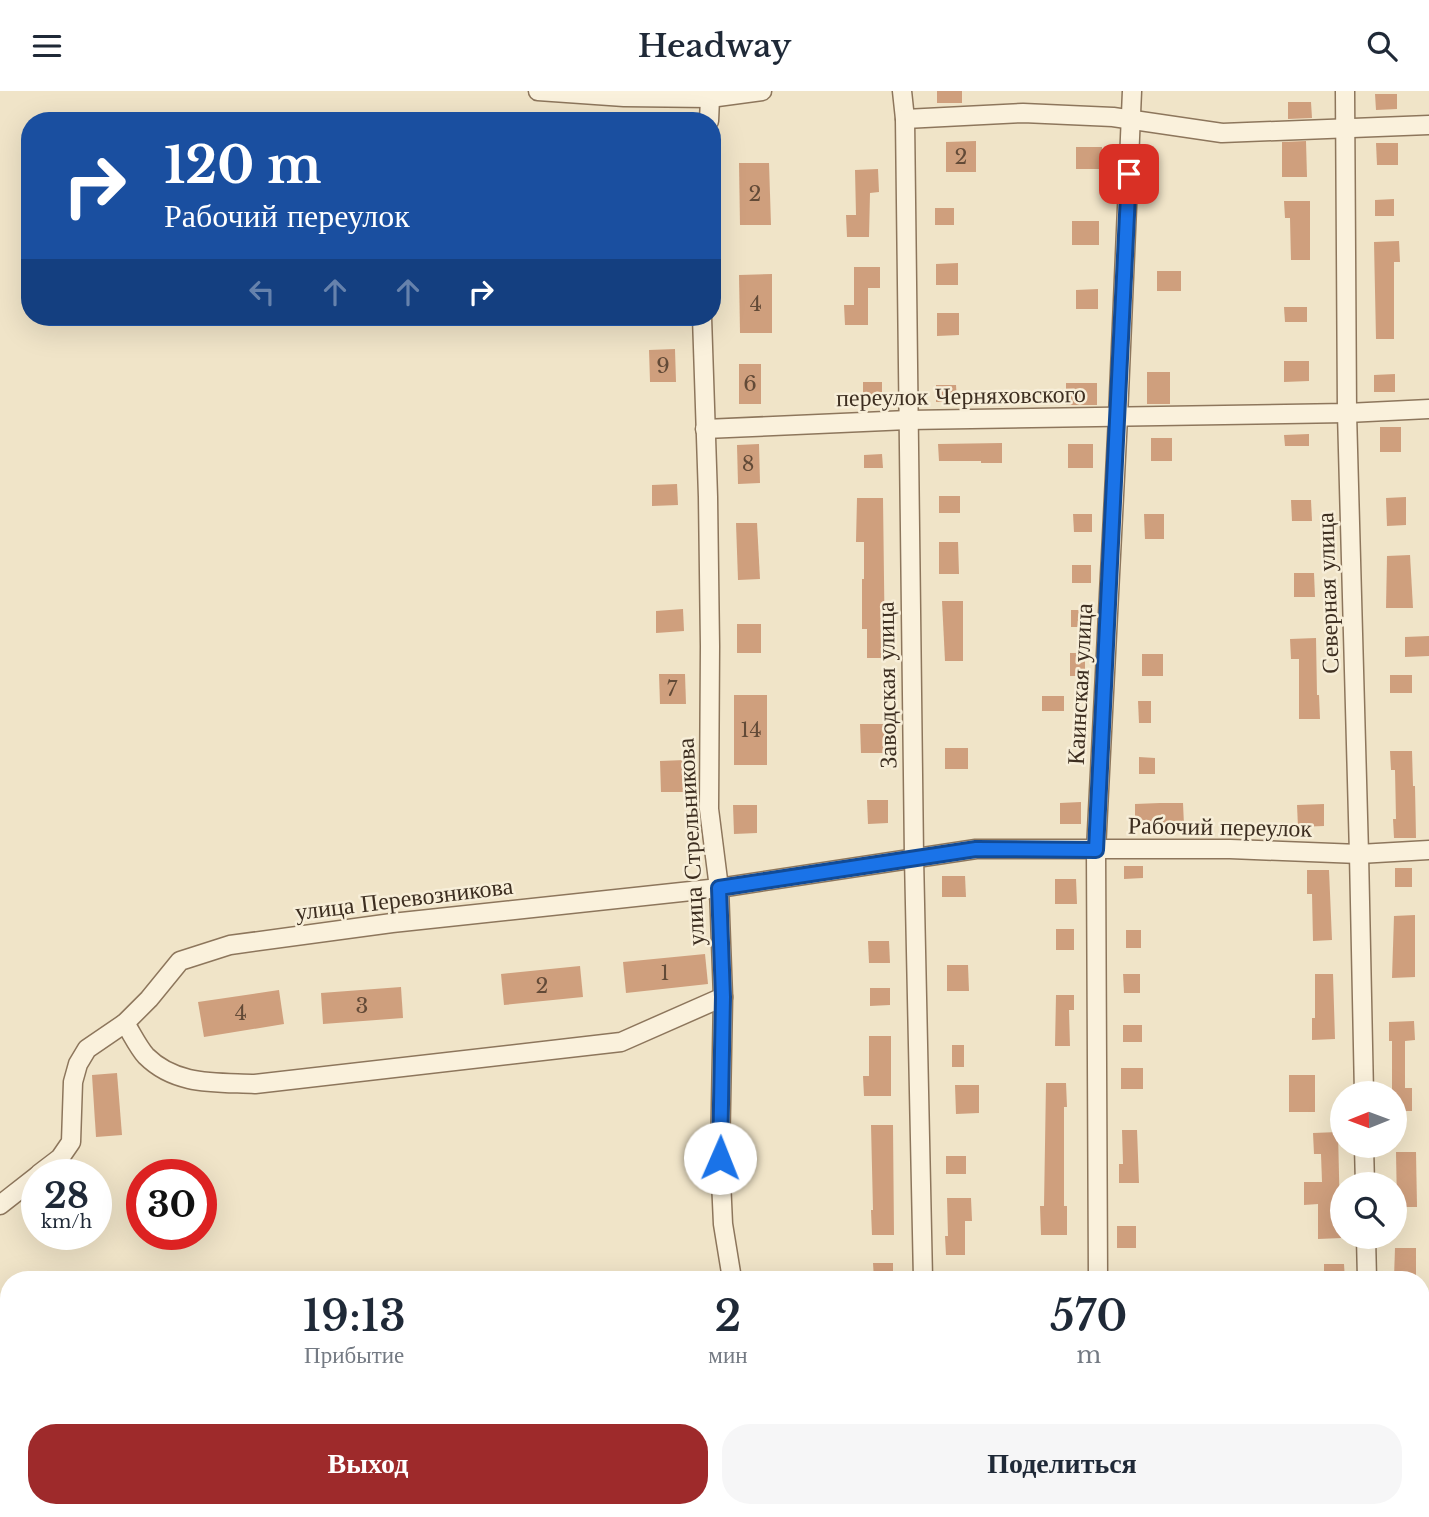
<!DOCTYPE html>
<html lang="ru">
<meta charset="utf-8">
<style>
body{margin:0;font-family:"Libre Baskerville",serif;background:#f6f6f7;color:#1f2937;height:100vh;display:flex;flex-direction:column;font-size:26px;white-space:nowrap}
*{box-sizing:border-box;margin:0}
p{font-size:23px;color:#747a83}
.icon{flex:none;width:38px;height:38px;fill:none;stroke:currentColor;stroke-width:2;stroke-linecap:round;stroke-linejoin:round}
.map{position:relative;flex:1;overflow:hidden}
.drawer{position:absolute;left:0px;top:1180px;width:1430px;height:247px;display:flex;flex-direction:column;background:#fff;border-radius:28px 28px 0 0;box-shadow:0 7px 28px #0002}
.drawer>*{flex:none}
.hud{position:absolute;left:21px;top:21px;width:700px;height:214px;border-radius:28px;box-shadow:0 7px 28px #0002;background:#1a4fa0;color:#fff;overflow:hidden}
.needle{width:46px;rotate:269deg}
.fabs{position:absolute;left:1330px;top:990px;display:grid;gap:14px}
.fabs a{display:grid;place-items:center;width:77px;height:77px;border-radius:50%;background:#fff;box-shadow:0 7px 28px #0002;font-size:35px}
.speed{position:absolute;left:21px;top:1068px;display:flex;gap:14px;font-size:35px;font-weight:700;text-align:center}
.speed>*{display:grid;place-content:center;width:91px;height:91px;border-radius:50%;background:#fff;box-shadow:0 7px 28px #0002;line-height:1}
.speed small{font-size:18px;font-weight:400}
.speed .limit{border:10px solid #d22;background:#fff;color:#111}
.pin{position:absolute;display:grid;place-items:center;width:60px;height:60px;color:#fff;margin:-30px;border-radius:14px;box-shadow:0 4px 10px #0006}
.me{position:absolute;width:77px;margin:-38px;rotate:1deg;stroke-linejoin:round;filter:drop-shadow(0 0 5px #0008)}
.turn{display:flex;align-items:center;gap:24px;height:147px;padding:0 28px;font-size:32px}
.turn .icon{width:91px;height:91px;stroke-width:2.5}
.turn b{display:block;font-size:49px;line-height:60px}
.lanes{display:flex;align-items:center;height:66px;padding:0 28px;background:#0003;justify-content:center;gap:35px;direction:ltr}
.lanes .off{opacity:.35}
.eta{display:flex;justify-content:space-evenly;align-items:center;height:119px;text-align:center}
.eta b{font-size:42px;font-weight:600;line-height:49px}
.button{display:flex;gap:14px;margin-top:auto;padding:14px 28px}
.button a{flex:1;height:80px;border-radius:28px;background:#9e2a2b;color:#fff;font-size:28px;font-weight:600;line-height:80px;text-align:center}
.button a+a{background:#f6f6f7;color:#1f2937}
header{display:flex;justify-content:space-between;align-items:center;height:91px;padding:0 28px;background:#fff;font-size:32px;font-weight:600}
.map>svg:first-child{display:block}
.building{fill:#cf9f7d}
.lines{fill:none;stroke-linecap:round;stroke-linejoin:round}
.minor-casing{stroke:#8d765c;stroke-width:21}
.minor{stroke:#faf1dc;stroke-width:18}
.route-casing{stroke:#114b97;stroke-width:18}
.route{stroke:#1a73e8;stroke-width:12}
.labels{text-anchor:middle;stroke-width:5;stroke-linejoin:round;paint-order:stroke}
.number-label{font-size:21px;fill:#624a37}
.street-label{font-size:24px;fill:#3d2e20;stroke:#f7eed8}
</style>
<header><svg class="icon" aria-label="menu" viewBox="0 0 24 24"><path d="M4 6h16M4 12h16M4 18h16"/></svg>Headway<svg class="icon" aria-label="search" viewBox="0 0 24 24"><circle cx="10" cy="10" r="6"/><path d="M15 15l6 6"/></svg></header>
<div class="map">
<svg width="1429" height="1426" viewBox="0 0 1429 1426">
<rect width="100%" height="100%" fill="#f0e4c8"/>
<g class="building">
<rect x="937" y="0" width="25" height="12"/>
<path d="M 1375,3 L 1397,3 L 1397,18 L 1376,19 Z"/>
<path d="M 1288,11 L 1311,11 L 1312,27 L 1288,28 Z"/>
<path d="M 976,50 L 976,81 L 946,81 L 946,51 Z"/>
<path d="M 1306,50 L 1307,86 L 1282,86 L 1282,51 Z"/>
<path d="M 1376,52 L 1398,52 L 1398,74 L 1377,74 Z"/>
<rect x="1076" y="56" width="26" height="22"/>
<path d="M 739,72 L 769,72 L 771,134 L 740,134 Z"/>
<path d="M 878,78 L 879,101 L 870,102 L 869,146 L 847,146 L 846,124 L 856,124 L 855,79 Z"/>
<path d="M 1394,108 L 1394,125 L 1375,125 L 1375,109 Z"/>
<path d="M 1284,110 L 1310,110 L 1310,169 L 1291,169 L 1290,127 L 1285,127 Z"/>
<rect x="935" y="117" width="19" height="17"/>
<rect x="1072" y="130" width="27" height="24"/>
<path d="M 1399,150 L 1400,171 L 1394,171 L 1394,248 L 1376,248 L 1374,151 Z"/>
<path d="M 958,172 L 958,194 L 936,194 L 936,173 Z"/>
<path d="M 854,176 L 880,176 L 880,197 L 868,197 L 868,234 L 845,234 L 844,214 L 854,214 Z"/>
<rect x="1157" y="180" width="24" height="20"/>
<path d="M 772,183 L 772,242 L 740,242 L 739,184 Z"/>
<path d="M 1098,198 L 1098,218 L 1076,218 L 1076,199 Z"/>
<path d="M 1284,216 L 1307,216 L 1307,231 L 1285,231 Z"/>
<path d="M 937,222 L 959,222 L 959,244 L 937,245 Z"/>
<path d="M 675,258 L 676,291 L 650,291 L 649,259 Z"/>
<path d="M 1284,270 L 1309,270 L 1309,290 L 1284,291 Z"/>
<rect x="739" y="273" width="22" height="40"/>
<rect x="1147" y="281" width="23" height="32"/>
<path d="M 1395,283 L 1395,301 L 1374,301 L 1374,284 Z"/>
<path d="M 863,291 L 882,291 L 882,306 L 863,307 Z"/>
<rect x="1066" y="292" width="31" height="22"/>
<path d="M 936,294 L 956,294 L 957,311 L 936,311 Z"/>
<rect x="1380" y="336" width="21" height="25"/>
<path d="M 1309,343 L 1309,355 L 1285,355 L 1284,344 Z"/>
<rect x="1151" y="347" width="21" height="23"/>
<path d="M 1002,352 L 1002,372 L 981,372 L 981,370 L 939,370 L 938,353 Z"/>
<path d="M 759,353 L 760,392 L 738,393 L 737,354 Z"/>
<rect x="1068" y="353" width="25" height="24"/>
<path d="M 882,363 L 883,377 L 864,377 L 864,364 Z"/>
<path d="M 677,393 L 678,414 L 652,415 L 652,394 Z"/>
<rect x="939" y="405" width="21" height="17"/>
<path d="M 1406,406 L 1406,434 L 1387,435 L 1386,407 Z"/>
<path d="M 857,407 L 883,407 L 885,567 L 867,567 L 867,538 L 862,538 L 862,488 L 864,488 L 864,451 L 856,451 Z"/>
<path d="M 1291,409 L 1311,409 L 1312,430 L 1292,430 Z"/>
<path d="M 1073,423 L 1092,423 L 1092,441 L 1074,441 Z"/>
<path d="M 1144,423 L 1164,423 L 1164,448 L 1145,448 Z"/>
<path d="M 736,432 L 757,432 L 760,488 L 738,489 Z"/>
<path d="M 939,451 L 958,451 L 959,483 L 939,483 Z"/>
<path d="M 1410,464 L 1413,517 L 1386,517 L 1387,465 Z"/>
<rect x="1072" y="474" width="19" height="18"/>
<path d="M 1294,482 L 1314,482 L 1315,506 L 1294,506 Z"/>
<path d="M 942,510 L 963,510 L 963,570 L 945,570 Z"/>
<path d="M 683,518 L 684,540 L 656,542 L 656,520 Z"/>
<rect x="1071" y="519" width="18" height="17"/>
<rect x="737" y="533" width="24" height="29"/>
<path d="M 1429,545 L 1429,565 L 1405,566 L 1405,546 Z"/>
<path d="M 1316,547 L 1317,604 L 1319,604 L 1320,628 L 1299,628 L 1299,568 L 1291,568 L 1290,548 Z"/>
<rect x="1070" y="562" width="15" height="23"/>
<rect x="1142" y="563" width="21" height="22"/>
<path d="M 659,583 L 685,583 L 686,613 L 660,613 Z"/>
<rect x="1390" y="584" width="22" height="18"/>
<rect x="734" y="604" width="33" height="70"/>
<rect x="1042" y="605" width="22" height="15"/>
<path d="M 1138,610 L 1151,610 L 1151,632 L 1139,632 Z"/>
<path d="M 860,633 L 886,633 L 887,662 L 861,662 Z"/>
<rect x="945" y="657" width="23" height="21"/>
<path d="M 1390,660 L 1412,660 L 1413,695 L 1415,695 L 1416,747 L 1394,747 L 1393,728 L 1396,728 L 1395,679 L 1391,679 Z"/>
<path d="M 1139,666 L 1155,667 L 1155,683 L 1139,683 Z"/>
<path d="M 685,669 L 686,701 L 661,701 L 660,670 Z"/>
<path d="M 867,709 L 888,709 L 888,732 L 868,733 Z"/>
<path d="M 1081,711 L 1081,733 L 1060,733 L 1060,712 Z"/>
<path d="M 1160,712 L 1183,712 L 1184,734 L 1160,735 L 1160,732 L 1135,732 L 1135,713 Z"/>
<path d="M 1324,713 L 1324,735 L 1298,736 L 1297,714 Z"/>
<path d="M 733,714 L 757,714 L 757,742 L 734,743 Z"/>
<path d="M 1124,775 L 1143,775 L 1143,787 L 1124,788 Z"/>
<rect x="1395" y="777" width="17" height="19"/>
<path d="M 1307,779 L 1329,779 L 1332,849 L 1313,850 L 1312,803 L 1307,803 Z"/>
<path d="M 942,785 L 965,785 L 966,806 L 942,806 Z"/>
<path d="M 1055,788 L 1076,788 L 1077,813 L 1055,813 Z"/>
<path d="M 1415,824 L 1415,886 L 1392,887 L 1394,825 Z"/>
<rect x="1056" y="838" width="18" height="21"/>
<rect x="1126" y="839" width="15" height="18"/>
<path d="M 868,850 L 889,850 L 890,872 L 869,872 Z"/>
<path d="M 705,863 L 708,893 L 626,902 L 623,871 Z"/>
<path d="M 947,874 L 968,874 L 969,900 L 947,900 Z"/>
<path d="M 580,875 L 583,906 L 504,914 L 501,883 Z"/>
<path d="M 1123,883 L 1140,883 L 1140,902 L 1124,902 Z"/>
<path d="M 1315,883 L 1333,883 L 1335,948 L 1312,949 L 1312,927 L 1315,927 Z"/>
<path d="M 401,896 L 403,927 L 323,933 L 321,902 Z"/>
<path d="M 870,897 L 890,897 L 890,914 L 870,915 Z"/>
<path d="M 279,899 L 284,933 L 204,946 L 198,911 Z"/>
<path d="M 1056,904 L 1074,904 L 1074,919 L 1069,919 L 1070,955 L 1055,955 Z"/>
<path d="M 1414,930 L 1415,949 L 1405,950 L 1405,997 L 1412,997 L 1412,1020 L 1395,1020 L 1395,1003 L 1392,1003 L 1392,950 L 1389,950 L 1389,931 Z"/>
<rect x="1123" y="934" width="19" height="17"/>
<path d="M 869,945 L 891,945 L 891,1005 L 864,1005 L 863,985 L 869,985 Z"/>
<rect x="952" y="954" width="12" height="22"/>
<rect x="1121" y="977" width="22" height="21"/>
<path d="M 117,982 L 122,1044 L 96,1046 L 92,984 Z"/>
<rect x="1289" y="984" width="26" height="37"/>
<path d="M 1046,992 L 1066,992 L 1067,1016 L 1064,1016 L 1064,1115 L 1067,1115 L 1067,1144 L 1041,1144 L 1040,1115 L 1044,1115 Z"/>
<path d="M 955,994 L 979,994 L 979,1022 L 956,1023 Z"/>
<path d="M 871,1034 L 893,1034 L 894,1144 L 872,1144 L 871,1119 L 873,1119 Z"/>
<path d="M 1122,1039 L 1137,1039 L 1139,1092 L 1119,1092 L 1119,1073 L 1123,1073 Z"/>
<path d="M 1338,1041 L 1340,1126 L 1342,1126 L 1342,1147 L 1318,1148 L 1318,1113 L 1304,1114 L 1304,1091 L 1322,1091 L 1321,1063 L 1314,1063 L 1313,1042 Z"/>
<path d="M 1396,1061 L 1416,1061 L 1417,1116 L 1397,1116 Z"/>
<rect x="946" y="1065" width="20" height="18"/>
<path d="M 947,1107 L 971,1107 L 972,1130 L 965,1130 L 965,1164 L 946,1164 L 945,1145 L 948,1145 Z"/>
<rect x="1117" y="1135" width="19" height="22"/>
<path d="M 1395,1157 L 1416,1157 L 1416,1187 L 1394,1187 Z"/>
<path d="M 873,1172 L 893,1172 L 893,1188 L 874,1188 Z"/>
<path d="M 1324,1173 L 1344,1173 L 1345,1188 L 1324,1188 Z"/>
</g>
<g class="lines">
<g class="minor-casing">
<g id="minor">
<path d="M 538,0 L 624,6 L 710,7 L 762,0"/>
<path d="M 902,0 L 905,28 L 914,766 L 923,1188"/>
<path d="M 1345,0 L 1347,322 L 1359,763 L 1364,1003"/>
<path d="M 905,28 L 1023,22 L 1113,26 L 1222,42 L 1429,34"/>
<path d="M 709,30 L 710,7"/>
<path d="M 702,226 L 708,406 L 710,555 L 709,718 L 719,797 L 723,906 L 720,1067 L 723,1133 L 732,1188"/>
<path d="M 705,338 L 908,329 L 1347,322 L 1429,318"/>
<path d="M 125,932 C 132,943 138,956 146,965 C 176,995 216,991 255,993 L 621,951 L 723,906"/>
<path d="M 1364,1055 L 1365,1094"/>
<path d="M 39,1083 L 60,1067 L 71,1051 L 73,991 L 78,973 L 87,958 L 125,932 L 149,908 L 180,870 L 230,854 L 392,832 L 719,797 L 976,758 L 1230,758 L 1359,763 L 1429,759"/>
<path d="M 0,1114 L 37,1085"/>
<path d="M 1366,1146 L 1367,1188"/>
<path d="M 1098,1188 L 1096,759 L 1118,326 L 1132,0"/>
<path d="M 1421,1211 L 1429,1211"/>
<path d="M 0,1319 L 9,1319"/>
<path d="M 925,1418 L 925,1426"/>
<path d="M 1098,1418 L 1098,1426"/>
<path d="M 1373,1418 L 1373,1426"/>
</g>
</g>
<use href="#minor" class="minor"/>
</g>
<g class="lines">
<g class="route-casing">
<path id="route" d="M 720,1067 L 723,906 L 719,797 L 976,758 L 1096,759 L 1129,83"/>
</g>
<use href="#route" class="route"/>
</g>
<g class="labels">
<g class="number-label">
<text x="961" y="73">2</text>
<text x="755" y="110">2</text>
<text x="756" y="220">4</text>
<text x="663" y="282">9</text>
<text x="750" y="300">6</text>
<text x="748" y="380">8</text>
<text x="672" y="605">7</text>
<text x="751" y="646">14</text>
<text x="665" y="889">1</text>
<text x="542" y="902">2</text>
<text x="362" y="922">3</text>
<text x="241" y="929">4</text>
</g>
<g class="street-label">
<text transform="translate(961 305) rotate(-1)" y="8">переулок Черняховского</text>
<text transform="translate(1328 502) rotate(-92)" y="8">Северная улица</text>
<text transform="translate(1080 593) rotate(-87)" y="8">Каинская улица</text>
<text transform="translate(887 594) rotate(-91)" y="8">Заводская улица</text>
<text transform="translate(1220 736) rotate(1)" y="8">Рабочий переулок</text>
<text transform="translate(691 751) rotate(-93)" y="8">улица Стрельникова</text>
<text transform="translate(404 808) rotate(-7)" y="8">улица Перевозникова</text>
</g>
</g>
</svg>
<div class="fabs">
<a><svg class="needle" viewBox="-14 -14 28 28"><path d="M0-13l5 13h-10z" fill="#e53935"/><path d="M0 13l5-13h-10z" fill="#747a83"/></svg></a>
<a><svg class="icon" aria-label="search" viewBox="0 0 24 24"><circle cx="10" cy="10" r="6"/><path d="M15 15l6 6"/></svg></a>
</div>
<div class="speed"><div>28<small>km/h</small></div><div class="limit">30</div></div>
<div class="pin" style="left:1129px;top:83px;background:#d93025"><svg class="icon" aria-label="arrive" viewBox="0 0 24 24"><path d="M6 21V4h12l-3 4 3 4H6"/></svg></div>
<svg class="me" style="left:720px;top:1067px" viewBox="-20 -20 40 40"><circle r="19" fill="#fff"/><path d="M0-13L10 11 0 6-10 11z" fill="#1a73e8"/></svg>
<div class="hud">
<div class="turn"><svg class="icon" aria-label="right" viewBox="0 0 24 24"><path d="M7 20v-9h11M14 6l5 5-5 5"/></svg><div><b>120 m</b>Рабочий переулок</div></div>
<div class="lanes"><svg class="icon off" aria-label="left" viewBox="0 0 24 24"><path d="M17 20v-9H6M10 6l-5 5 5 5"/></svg><svg class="icon off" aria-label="ahead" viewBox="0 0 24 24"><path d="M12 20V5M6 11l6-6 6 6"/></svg><svg class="icon off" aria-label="ahead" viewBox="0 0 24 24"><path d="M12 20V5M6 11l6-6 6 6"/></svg><svg class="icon" aria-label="right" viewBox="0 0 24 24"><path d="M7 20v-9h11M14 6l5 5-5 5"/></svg></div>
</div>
<section class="drawer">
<div class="eta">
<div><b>19:13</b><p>Прибытие</p></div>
<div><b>2</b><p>мин</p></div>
<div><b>570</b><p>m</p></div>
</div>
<div class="button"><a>Выход</a><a>Поделиться</a></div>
</section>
</div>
